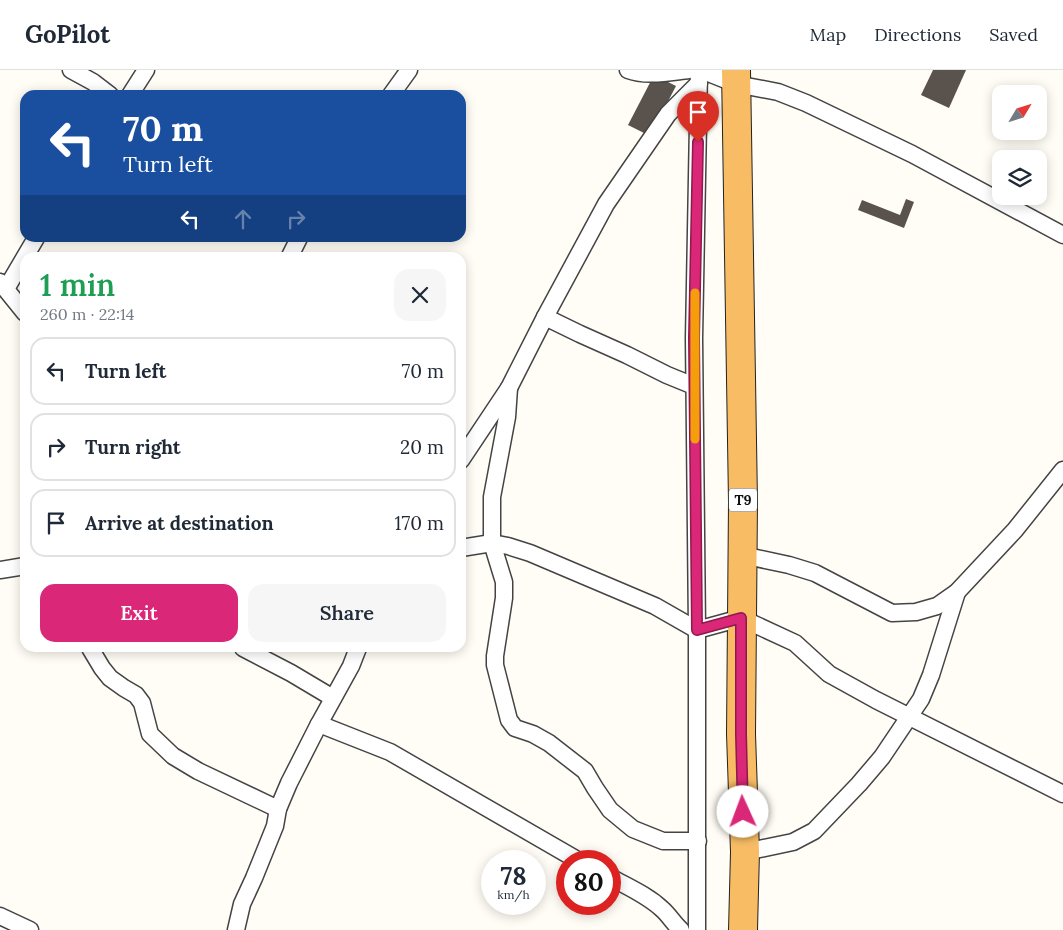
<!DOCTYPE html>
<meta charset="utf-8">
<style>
body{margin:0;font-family:Lora,serif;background:#f6f6f7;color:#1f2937;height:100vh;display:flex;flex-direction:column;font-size:19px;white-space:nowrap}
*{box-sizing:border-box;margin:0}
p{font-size:16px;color:#747a83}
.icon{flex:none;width:28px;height:28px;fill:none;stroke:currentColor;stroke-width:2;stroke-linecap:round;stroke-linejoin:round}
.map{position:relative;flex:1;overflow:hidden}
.details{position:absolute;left:20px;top:182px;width:446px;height:400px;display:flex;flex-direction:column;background:#fff;border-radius:15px;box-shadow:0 2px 12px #0003}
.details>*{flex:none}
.banner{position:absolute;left:20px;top:20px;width:446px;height:152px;border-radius:15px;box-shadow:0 2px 12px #0003;background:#1a4fa0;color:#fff;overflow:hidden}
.needle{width:32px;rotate:52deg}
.fabs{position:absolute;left:992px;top:15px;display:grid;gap:10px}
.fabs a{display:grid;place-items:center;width:55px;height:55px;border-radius:10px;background:#fff;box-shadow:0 2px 12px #0003;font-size:25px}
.speed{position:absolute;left:481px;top:780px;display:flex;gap:10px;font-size:25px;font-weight:700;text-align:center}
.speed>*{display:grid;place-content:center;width:65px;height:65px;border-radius:50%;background:#fff;box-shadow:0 2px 12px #0003;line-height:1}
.speed small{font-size:12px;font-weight:400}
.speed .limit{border:8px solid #d22;background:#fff;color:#111}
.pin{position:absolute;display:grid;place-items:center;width:42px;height:42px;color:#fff;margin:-51px -21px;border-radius:50% 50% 50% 0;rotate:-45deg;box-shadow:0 0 5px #0007}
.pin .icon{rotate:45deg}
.me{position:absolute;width:55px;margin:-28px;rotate:358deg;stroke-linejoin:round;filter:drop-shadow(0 0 4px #0008)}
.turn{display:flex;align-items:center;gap:18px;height:105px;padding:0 20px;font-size:22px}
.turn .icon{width:65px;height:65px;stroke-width:2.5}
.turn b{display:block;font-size:35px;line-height:42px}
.lanes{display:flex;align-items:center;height:48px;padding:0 20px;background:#0003;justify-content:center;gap:25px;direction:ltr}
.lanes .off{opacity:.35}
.round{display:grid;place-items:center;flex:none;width:52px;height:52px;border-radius:15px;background:#f6f6f7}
.summary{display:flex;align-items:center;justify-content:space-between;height:85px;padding:0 20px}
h1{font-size:30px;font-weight:600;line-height:38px;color:#1e9e55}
.action{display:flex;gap:10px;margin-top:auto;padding:10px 20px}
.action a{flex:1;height:58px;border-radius:15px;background:#db2777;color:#fff;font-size:20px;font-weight:600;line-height:58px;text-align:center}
.action a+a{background:#f6f6f7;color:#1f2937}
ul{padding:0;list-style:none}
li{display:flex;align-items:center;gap:15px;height:68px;margin:0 10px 8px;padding:0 10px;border:2px solid #e0e1e3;border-radius:15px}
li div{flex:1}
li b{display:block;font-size:19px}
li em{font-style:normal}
header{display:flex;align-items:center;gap:30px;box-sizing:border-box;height:70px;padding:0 25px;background:#fff;border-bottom:1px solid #e0e1e3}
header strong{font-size:24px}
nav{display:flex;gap:28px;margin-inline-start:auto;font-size:18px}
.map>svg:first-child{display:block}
.building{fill:#5a524d}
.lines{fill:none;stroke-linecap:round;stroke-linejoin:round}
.minor-casing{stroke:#444;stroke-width:19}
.trunk-casing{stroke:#222;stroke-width:30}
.minor{stroke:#fff;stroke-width:16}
.trunk{stroke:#f7bc64;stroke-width:28}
.route-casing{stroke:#8e194d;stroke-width:12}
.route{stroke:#db2777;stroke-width:9}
.slow{stroke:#f59e0b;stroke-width:9}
.labels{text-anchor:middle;stroke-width:5;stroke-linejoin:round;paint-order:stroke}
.shield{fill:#fff;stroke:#585858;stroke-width:1}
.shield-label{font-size:14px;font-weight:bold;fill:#111}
</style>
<header>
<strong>GoPilot</strong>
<nav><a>Map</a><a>Directions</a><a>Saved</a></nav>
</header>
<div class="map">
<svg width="1063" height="860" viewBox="0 0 1063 860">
<rect width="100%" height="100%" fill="#fffdf5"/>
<g class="building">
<path d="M 933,0 L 966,0 L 949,38 L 921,25 Z"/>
<path d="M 654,5 L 676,16 L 650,66 L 628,55 Z"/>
<path d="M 906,129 L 914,132 L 904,158 L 858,140 L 862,130 L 900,145 Z"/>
</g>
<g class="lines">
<g class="minor-casing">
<g id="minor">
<path d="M 71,0 L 93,12 L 110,25"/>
<path d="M 628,0 C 646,7 670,2 689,0"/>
<path d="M 701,0 L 736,14 L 778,22 L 806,33 L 912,84 L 1063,165"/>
<path d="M 130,25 L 146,0"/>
<path d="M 391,25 L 409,0"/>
<path d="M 289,188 L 299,168"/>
<path d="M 0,212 L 25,243"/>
<path d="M 6,219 L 36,168"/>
<path d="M 545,247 L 580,264 L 627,285 L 667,305 L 694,316"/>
<path d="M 509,318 L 507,347 L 492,427 L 492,473 L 504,512 L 504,528 L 495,586 L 495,595 L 509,650 L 515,658 L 533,664 L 549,673 L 585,701 L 595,718 L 610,740 L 633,759 L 663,771 L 698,771"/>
<path d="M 461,390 L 509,318 L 545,247 L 606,134 L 668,44 L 699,13"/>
<path d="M 461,478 L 492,473 L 508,476 L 530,483 L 655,536 L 697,560 L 741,548 L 795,573 L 829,604 L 876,630 L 1063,724"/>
<path d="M 742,485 L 789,495 L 815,503 L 892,543 L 916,542 L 937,536 L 957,522 L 1015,460 L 1063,400"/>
<path d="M 0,500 L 25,496"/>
<path d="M 90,578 L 102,598 L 110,608 L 124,618 L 136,625 L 142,633 L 150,664 L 173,686 L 198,701 L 278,739"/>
<path d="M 243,578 L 291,603 L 333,628"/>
<path d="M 319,654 L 390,682 L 579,791"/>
<path d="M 745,782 L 793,772 L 814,761 L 859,714 L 882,687 L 921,629 L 931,605 L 957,522"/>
<path d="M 610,807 C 628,817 647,825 662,839 C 669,845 674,854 681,860"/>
<path d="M 0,846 L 30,860"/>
<path d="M 236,860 L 242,834 L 254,808 L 275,756 L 278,739 L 289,713 L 319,654 L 351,596 L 358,578"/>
<path d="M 697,860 L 697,560 L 694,268 L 699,0"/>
</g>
</g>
<g class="trunk-casing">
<path id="trunk" d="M 736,0 L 743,432 L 741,664 L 745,782 L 743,860"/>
</g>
<use href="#minor" class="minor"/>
<use href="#trunk" class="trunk"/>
</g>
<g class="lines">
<g class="route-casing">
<path id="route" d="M 698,72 L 694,268 L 697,560 L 741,548 L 741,664 L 743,742"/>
</g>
<use href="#route" class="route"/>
<path class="slow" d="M 695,369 L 695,223"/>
</g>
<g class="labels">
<rect class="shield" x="729" y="418.5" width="28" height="23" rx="4"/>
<g class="shield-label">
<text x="743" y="435">T9</text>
</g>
</g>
</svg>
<div class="fabs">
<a><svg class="needle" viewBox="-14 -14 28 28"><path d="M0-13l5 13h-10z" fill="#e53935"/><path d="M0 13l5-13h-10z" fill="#747a83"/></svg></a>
<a><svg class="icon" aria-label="layers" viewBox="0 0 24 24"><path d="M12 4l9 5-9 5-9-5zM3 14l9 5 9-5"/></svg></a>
</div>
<div class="speed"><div>78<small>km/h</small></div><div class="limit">80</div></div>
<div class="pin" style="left:698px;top:72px;background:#d93025"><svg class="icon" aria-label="arrive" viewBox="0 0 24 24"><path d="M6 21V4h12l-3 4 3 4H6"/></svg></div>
<svg class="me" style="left:743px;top:742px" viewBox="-20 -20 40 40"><circle r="19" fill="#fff"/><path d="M0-13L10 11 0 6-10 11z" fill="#db2777"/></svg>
<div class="banner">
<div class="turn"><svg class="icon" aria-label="left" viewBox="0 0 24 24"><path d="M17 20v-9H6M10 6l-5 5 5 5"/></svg><div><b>70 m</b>Turn left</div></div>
<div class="lanes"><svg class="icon" aria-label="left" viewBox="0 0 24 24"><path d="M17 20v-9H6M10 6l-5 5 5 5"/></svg><svg class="icon off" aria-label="ahead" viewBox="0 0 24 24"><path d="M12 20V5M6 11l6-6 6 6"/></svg><svg class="icon off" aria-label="right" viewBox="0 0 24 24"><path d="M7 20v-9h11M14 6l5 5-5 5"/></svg></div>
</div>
<section class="details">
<div class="summary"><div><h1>1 min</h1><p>260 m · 22:14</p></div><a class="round"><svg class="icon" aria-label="close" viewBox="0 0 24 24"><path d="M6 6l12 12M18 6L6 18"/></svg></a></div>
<ul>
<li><svg class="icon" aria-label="left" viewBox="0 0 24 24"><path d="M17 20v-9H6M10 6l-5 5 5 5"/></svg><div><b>Turn left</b></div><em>70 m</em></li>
<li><svg class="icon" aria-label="right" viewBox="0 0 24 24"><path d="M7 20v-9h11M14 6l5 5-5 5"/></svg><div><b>Turn right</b></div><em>20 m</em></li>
<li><svg class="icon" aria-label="arrive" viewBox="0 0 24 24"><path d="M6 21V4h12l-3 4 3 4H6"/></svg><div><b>Arrive at destination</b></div><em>170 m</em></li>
</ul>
<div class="action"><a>Exit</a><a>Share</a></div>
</section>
</div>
